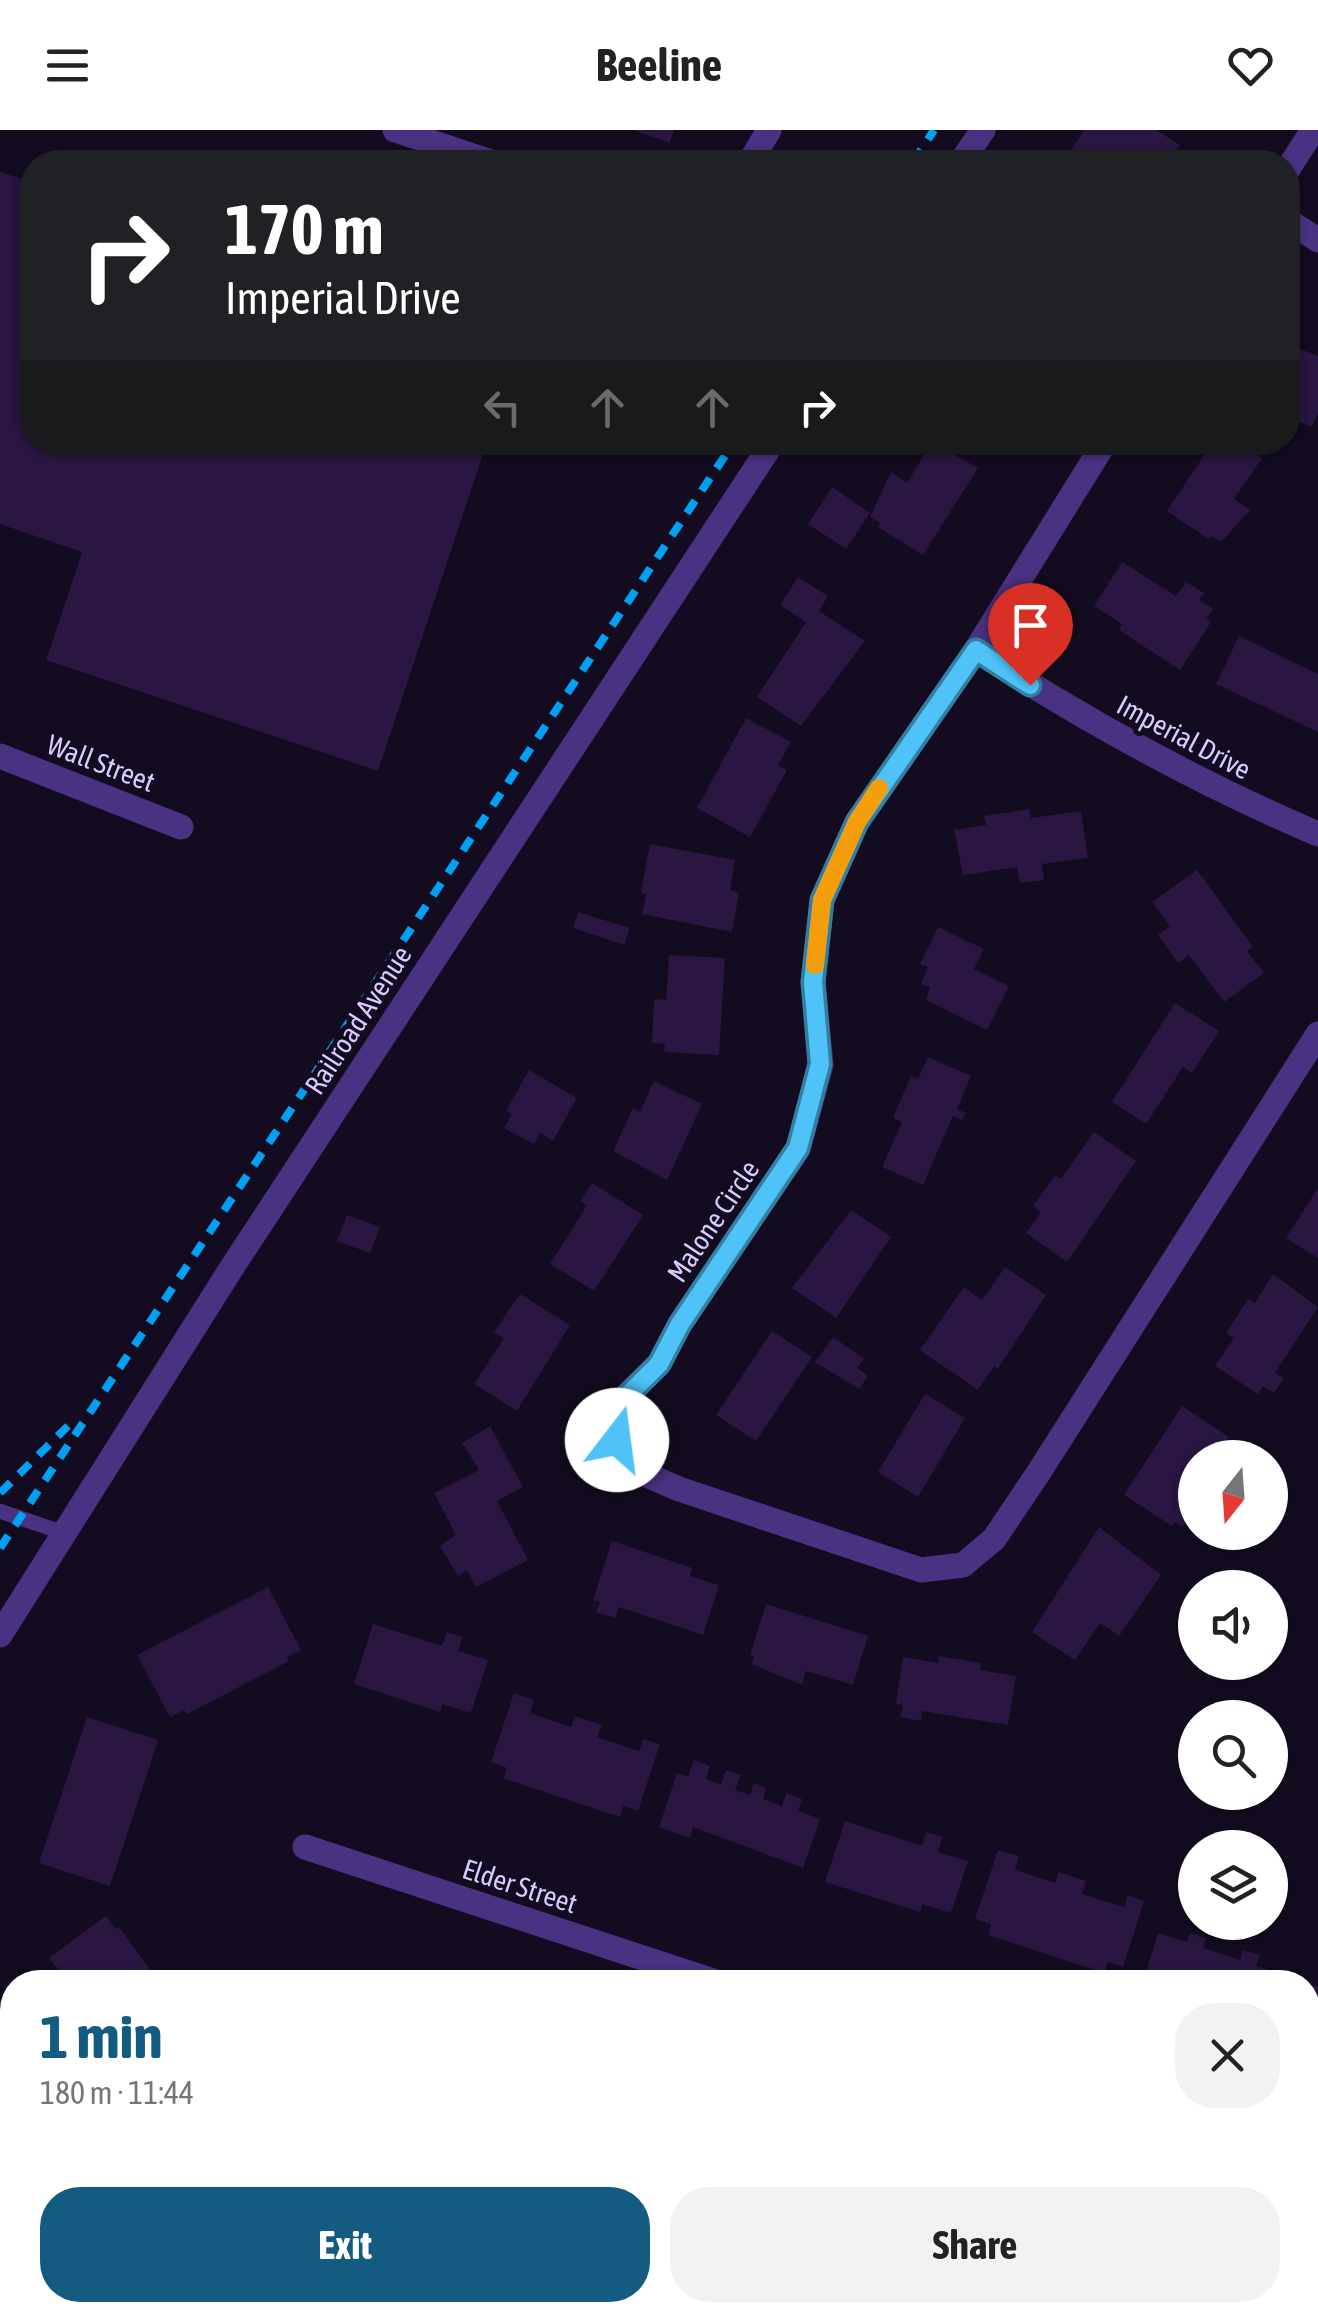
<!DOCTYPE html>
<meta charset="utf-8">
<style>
body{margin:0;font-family:"Asap Condensed",sans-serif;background:#f2f2f2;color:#222;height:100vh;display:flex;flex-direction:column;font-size:38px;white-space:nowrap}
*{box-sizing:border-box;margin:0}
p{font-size:32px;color:#767676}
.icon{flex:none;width:55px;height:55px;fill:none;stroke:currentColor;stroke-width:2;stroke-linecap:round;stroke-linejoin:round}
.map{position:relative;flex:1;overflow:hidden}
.sheet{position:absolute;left:0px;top:1840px;width:1320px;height:352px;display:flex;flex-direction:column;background:#fff;border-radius:40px 40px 0 0;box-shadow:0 2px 8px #0004}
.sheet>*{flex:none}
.top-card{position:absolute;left:20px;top:20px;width:1280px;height:305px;border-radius:40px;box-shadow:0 2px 8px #0004;background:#202124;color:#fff;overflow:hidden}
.needle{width:65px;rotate:197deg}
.tools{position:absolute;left:1178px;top:1310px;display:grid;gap:20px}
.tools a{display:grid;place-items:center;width:110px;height:110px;border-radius:50%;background:#fff;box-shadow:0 2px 8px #0004;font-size:50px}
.pin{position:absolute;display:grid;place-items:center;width:85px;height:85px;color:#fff;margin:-102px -42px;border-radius:50% 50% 50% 0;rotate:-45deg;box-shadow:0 0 10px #0007}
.pin .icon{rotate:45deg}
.me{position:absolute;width:110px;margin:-55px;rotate:15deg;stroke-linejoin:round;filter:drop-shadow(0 0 8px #0008)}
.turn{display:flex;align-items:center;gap:35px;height:210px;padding:0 40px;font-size:45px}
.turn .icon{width:130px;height:130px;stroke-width:2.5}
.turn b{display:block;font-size:70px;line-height:85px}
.lanes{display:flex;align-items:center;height:95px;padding:0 40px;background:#0003;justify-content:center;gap:50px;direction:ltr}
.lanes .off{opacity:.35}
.round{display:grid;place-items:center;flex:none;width:105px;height:105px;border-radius:40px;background:#f2f2f2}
.summary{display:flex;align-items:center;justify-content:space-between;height:170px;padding:0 40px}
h1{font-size:60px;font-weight:700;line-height:75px;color:#135b80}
.cta{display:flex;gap:20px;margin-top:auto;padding:20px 40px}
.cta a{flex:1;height:115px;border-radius:40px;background:#135b80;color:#fff;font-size:40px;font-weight:700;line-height:115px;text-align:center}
.cta a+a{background:#f2f2f2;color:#222}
header{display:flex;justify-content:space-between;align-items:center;height:130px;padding:0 40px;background:#fff;font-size:45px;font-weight:700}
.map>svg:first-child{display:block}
.building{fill:#291641}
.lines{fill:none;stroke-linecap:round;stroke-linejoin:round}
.lane{stroke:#493281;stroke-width:15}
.street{stroke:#493281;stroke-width:25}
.rail{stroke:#00a0f4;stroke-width:8;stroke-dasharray:15 12;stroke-linecap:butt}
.route-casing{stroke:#337fa1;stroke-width:25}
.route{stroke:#4fc3f7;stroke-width:18}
.slow{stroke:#f59e0b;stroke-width:18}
.labels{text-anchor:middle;stroke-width:10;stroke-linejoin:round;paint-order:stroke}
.street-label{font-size:28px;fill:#dcc9ff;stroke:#130b1f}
</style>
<header><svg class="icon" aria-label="menu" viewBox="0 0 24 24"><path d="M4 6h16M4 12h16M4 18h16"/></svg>Beeline<svg class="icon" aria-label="heart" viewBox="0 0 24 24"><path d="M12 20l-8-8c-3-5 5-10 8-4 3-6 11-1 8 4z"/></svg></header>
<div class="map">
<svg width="1318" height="2191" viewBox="0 0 1318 2191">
<rect width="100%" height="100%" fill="#130b1f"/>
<g class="building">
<path d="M 634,0 L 674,0 L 670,13 Z"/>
<path d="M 1084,0 L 1156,0 L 1180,15 L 1168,32 L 1085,32 L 1071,21 Z"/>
<path d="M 0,42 L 32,52 L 32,312 L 487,312 L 378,641 L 46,530 L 82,422 L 0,394 Z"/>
<path d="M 1288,214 L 1318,226 L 1318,284 L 1312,297 L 1298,291 L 1290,311 Z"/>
<path d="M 932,312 L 978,338 L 923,425 L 878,397 L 880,393 L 870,387 L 891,342 L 907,353 Z"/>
<path d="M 1213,312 L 1238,312 L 1262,328 L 1234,369 L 1250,380 L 1221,412 L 1212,406 L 1209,409 L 1167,381 Z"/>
<path d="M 832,357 L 870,383 L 846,419 L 808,394 Z"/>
<path d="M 1122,432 L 1176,466 L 1186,452 L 1204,463 L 1199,470 L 1213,479 L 1206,489 L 1211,492 L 1180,540 L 1119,500 L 1122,494 L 1094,476 Z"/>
<path d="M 798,447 L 828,466 L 819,481 L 865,511 L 801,596 L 757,567 L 806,492 L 780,475 Z"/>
<path d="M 1239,506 L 1318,544 L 1318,602 L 1216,554 Z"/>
<path d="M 746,588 L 791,612 L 778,635 L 787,640 L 750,707 L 697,678 Z"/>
<path d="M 1029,679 L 1031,688 L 1081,681 L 1088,728 L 1042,734 L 1044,750 L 1020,753 L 1017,737 L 963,745 L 954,700 L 986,695 L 984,686 Z"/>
<path d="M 650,714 L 735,730 L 730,760 L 739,763 L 732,802 L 642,784 L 646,764 L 641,763 Z"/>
<path d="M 1197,740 L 1253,817 L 1247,821 L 1264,843 L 1224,872 L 1189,825 L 1178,833 L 1158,805 L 1170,796 L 1152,772 Z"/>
<path d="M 578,782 L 630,798 L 624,815 L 573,798 Z"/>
<path d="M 938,797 L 984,819 L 974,839 L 1009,856 L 987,900 L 926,870 L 930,857 L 921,854 L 928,837 L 920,834 Z"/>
<path d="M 669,825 L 725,828 L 719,925 L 664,922 L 665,914 L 652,913 L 654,869 L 666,870 Z"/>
<path d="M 1175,873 L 1219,901 L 1192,943 L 1183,937 L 1146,994 L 1112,972 Z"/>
<path d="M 928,927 L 971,946 L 957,979 L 966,983 L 962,990 L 953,986 L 923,1055 L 882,1037 L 902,992 L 893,988 L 911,946 L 918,949 Z"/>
<path d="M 529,940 L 577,968 L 553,1011 L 540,1003 L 534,1014 L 504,998 L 512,984 L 506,981 Z"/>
<path d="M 654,951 L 702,974 L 667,1050 L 613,1021 L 633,978 L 640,982 Z"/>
<path d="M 1094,1002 L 1136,1031 L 1067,1132 L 1026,1103 L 1041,1082 L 1033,1076 L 1055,1045 L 1061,1049 Z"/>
<path d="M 592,1053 L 643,1085 L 594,1161 L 550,1134 L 587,1075 L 580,1071 Z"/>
<path d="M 1318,1058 L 1318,1128 L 1286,1108 Z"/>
<path d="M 851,1080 L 891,1107 L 836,1188 L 792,1158 Z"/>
<path d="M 347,1085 L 380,1097 L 370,1123 L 337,1111 Z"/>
<path d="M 1005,1137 L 1046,1165 L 998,1239 L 994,1236 L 978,1260 L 920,1220 L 964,1157 L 982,1170 Z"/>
<path d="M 1273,1144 L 1318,1177 L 1275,1243 L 1284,1248 L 1274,1263 L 1263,1256 L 1258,1264 L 1215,1236 L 1234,1208 L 1226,1203 L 1248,1169 L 1255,1173 Z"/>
<path d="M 520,1164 L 570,1195 L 517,1281 L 474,1254 L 504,1208 L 494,1202 Z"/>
<path d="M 772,1201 L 812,1227 L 756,1311 L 716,1285 Z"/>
<path d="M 833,1207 L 864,1229 L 857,1238 L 868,1246 L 859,1259 L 815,1232 Z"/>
<path d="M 925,1264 L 965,1288 L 918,1367 L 878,1342 Z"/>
<path d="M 1182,1276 L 1229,1307 L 1215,1328 L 1195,1328 L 1195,1359 L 1183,1377 L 1192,1383 L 1182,1397 L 1174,1392 L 1172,1396 L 1124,1365 Z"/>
<path d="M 490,1296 L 523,1357 L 497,1371 L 528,1430 L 476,1457 L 467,1440 L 458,1446 L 440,1416 L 456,1405 L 434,1363 L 479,1340 L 462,1313 Z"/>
<path d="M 1099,1397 L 1161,1445 L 1119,1506 L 1100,1493 L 1075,1530 L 1032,1502 Z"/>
<path d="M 612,1411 L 692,1438 L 690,1446 L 719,1455 L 703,1505 L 619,1477 L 615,1488 L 596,1482 L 600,1472 L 593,1470 Z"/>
<path d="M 268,1457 L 301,1520 L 287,1527 L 289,1531 L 187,1584 L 184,1580 L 170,1587 L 137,1525 Z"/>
<path d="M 766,1474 L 868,1506 L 853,1555 L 806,1541 L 802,1555 L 752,1534 L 754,1526 L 750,1525 Z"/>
<path d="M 373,1494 L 442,1516 L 447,1502 L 463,1507 L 458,1521 L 488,1530 L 471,1583 L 442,1574 L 440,1582 L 354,1554 Z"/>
<path d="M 939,1526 L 981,1533 L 980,1540 L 1016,1546 L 1008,1595 L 922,1581 L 921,1591 L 900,1587 L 903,1575 L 896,1574 L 903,1527 L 938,1533 Z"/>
<path d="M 514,1563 L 534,1570 L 530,1583 L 571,1597 L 575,1586 L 602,1595 L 597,1607 L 639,1621 L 643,1609 L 660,1614 L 638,1681 L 623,1676 L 620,1687 L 503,1648 L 507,1638 L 491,1632 Z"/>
<path d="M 87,1587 L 158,1610 L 110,1756 L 39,1733 Z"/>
<path d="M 694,1630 L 710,1636 L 706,1649 L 721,1655 L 726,1640 L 741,1645 L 735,1660 L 750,1665 L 754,1653 L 766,1658 L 763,1669 L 782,1676 L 786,1663 L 802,1669 L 798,1681 L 820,1689 L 803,1738 L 693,1697 L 690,1708 L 659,1697 L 677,1643 L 688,1647 Z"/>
<path d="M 845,1691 L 922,1716 L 926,1702 L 943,1707 L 938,1722 L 968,1731 L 951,1783 L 922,1774 L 920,1782 L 825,1752 Z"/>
<path d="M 998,1720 L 1019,1726 L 1015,1740 L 1055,1753 L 1059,1742 L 1086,1751 L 1082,1764 L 1124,1777 L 1128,1765 L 1144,1771 L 1123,1837 L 1108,1832 L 1104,1843 L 988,1805 L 991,1794 L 975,1789 Z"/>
<path d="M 106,1786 L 115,1799 L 119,1797 L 159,1852 L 67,1852 L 49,1828 Z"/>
<path d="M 1158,1803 L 1187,1812 L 1190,1803 L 1206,1808 L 1203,1818 L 1240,1830 L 1243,1820 L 1260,1825 L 1256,1836 L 1287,1846 L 1285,1852 L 1159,1852 L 1144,1848 Z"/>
<path d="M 1308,1854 L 1318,1857 L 1318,1909 L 1308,1906 Z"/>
<path d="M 1192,2180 L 1296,2180 L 1318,2191 L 1188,2191 Z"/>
</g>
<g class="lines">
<path class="lane" d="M 0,1381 L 64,1403"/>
<g class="street">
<path d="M 395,0 L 491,32"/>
<path d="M 750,32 L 769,0"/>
<path d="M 961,32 L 983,0"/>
<path d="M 1288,39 L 1313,0"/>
<path d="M 1288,91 L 1318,110"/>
<path d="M 1105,312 L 976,520 L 857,692 L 822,770 L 813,852 L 821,935 L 798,1019 L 680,1194 L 659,1234 L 625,1267 L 617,1310 L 642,1343 L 679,1359 L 921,1440 L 963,1435 L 994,1409 L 1039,1342 L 1318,904"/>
<path d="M 976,520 C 1086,591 1198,653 1318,704"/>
<path d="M 0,626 L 181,697"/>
<path d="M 0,1505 L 229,1142 L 773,312"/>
<path d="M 305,1717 L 716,1852"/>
<path d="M 1308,2047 L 1318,2050"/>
</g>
<g class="rail">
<path d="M 913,32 L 934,0"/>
<path d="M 0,1363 L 68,1296"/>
<path d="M 0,1418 L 734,312"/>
</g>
</g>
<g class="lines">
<g class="route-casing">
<path id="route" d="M 617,1310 L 626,1267 L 659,1234 L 680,1194 L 798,1018 L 820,934 L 813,852 L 822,770 L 857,692 L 976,520 L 1030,555"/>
</g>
<use href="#route" class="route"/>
<path class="slow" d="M 815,835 L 822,770 L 857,692 L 879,658"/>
</g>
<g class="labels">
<g class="street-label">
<text transform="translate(1184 607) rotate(28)" y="10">Imperial Drive</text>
<text transform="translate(101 633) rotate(21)" y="10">Wall Street</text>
<text transform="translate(358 890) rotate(-57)" y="10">Railroad Avenue</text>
<text transform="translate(713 1091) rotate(-56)" y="10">Malone Circle</text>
<text transform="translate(520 1756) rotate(18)" y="10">Elder Street</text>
</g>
</g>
</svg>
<div class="tools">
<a><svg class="needle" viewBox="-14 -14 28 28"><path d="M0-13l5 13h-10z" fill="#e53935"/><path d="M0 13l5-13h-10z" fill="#767676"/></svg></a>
<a><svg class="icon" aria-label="sound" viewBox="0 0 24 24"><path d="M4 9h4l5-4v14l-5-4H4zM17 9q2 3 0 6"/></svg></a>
<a><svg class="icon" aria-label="search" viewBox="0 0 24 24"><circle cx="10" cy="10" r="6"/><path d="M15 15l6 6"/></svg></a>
<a><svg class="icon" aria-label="layers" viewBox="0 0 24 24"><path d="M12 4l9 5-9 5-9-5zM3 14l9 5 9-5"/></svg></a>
</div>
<div class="pin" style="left:1030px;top:555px;background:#d93025"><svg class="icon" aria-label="arrive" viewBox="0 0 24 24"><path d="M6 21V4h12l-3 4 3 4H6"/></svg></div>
<svg class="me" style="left:617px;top:1310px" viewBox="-20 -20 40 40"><circle r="19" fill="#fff"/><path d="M0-13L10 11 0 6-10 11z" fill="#4fc3f7"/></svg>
<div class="top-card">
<div class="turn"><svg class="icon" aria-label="right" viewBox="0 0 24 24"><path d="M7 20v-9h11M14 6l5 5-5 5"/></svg><div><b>170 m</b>Imperial Drive</div></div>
<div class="lanes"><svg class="icon off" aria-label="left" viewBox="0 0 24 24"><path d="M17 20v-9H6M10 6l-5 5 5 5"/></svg><svg class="icon off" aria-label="ahead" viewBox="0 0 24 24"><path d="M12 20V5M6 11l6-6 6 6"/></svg><svg class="icon off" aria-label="ahead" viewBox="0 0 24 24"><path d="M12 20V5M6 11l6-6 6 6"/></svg><svg class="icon" aria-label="right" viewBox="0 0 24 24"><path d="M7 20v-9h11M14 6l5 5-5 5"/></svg></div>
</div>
<section class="sheet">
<div class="summary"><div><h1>1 min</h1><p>180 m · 11:44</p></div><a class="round"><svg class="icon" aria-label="close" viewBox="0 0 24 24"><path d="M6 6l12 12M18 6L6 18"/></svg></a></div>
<div class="cta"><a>Exit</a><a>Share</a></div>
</section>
</div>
